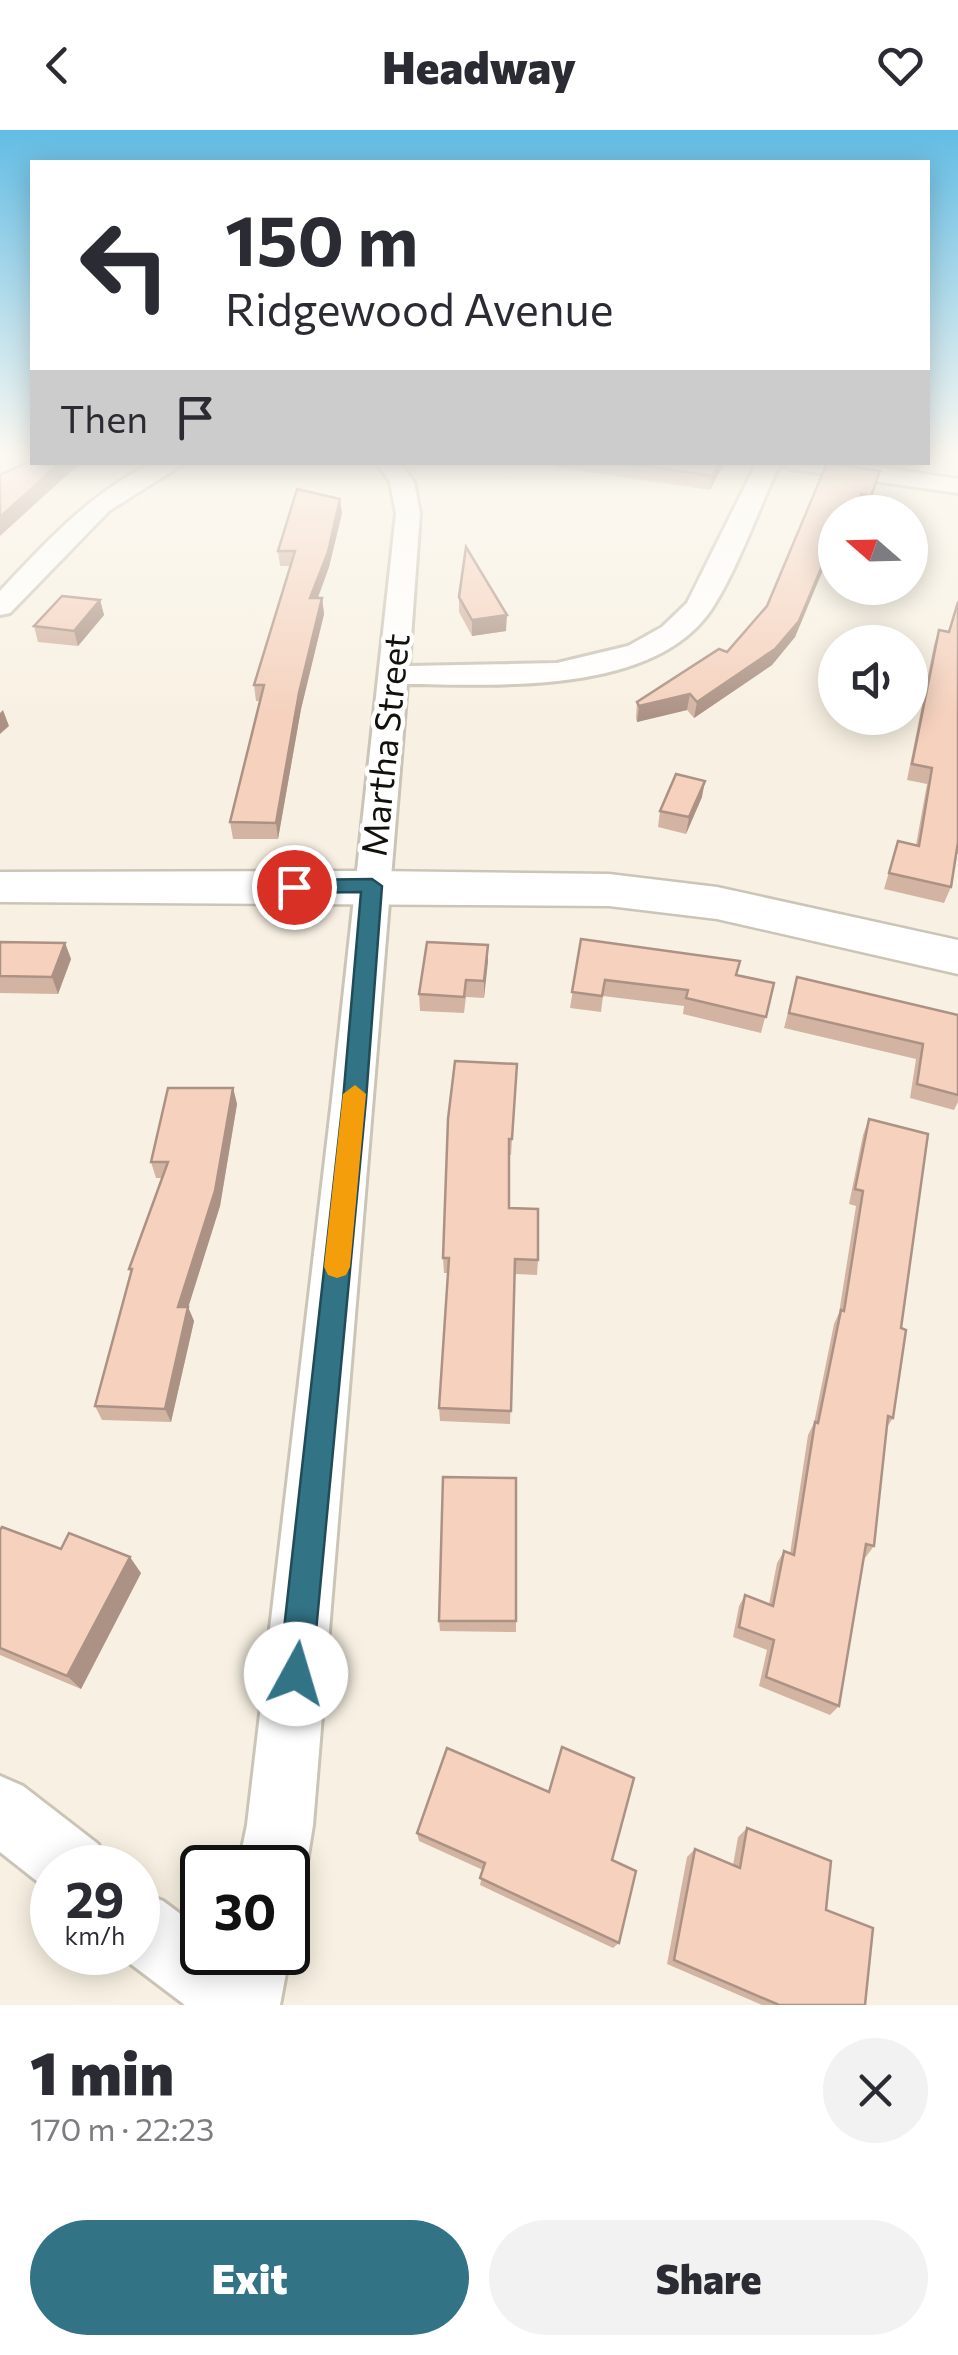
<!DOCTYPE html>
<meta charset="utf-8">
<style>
body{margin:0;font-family:Commissioner,sans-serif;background:#f2f2f3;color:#2b2b33;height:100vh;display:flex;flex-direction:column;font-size:38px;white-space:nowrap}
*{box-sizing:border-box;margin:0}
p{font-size:32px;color:#7c7c81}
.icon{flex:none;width:55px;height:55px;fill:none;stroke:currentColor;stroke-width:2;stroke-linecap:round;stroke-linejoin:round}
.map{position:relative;height:1875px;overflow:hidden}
.drawer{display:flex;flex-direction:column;background:#fff;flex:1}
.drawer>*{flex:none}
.banner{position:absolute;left:30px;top:30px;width:900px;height:305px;border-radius:0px;box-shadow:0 5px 25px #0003;background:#fff;color:#2b2b33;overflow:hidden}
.needle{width:65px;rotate:290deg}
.controls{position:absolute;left:818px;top:365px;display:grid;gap:20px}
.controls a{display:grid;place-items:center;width:110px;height:110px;border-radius:50%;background:#fff;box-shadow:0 5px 25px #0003;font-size:50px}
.speed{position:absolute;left:30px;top:1715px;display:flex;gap:20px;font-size:50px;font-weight:700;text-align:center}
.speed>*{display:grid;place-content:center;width:130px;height:130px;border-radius:50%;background:#fff;box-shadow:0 5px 25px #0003;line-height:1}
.speed small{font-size:25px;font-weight:400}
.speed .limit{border:5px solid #111;border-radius:15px;background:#fff;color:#111}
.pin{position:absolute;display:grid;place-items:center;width:85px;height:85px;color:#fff;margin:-42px;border:5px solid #fff;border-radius:50%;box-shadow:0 2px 10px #0007}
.me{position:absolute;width:110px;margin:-55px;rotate:6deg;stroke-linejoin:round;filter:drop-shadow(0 0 8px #0008)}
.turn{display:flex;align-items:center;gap:35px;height:210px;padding:0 30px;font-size:45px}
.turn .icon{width:130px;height:130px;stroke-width:2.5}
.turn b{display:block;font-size:70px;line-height:85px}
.then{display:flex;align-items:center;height:95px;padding:0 30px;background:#0003;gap:20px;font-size:38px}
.round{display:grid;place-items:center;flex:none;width:105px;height:105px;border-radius:52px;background:#f2f2f3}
.head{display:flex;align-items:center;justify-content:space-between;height:170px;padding:0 30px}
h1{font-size:60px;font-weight:800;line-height:75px}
.primary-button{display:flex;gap:20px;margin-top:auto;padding:20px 30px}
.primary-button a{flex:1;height:115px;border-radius:60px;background:#327386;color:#fff;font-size:40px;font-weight:800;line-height:115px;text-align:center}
.primary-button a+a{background:#f2f2f3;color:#2b2b33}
header{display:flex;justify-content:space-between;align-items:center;height:130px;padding:0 30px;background:#fff;font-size:45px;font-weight:800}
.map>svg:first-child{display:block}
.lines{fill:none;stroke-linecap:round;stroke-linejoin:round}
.street-casing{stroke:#cbc5b7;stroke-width:6}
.secondary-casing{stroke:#cbc5b7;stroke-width:5}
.street{fill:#fff;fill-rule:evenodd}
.secondary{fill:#fff;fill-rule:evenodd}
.wall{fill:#d3b4a3}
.shaded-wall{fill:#ac9285}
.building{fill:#f5d1be;stroke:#ac9285;stroke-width:2.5}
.route{fill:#327386;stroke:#204b57;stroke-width:2.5}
.slow{fill:#f59e0b}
.labels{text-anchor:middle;stroke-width:9;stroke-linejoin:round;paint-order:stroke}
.street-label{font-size:35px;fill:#13110c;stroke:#fff}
</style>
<header><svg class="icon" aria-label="back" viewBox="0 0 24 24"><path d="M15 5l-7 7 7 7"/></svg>Headway<svg class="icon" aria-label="heart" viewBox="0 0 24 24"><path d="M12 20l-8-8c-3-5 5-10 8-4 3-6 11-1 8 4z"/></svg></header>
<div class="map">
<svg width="958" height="1875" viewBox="0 0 958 1875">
<rect width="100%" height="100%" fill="#f8f1e3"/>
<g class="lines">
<g class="street-casing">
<g id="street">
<path d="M 155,332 L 186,332 L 109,381 L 10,483 L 0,485 L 0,461 C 47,411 92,361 155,332 Z"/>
<path d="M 376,332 L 399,332 L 414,352 L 420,383 L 409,536 L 557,533 L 628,516 L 662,497 L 687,473 L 757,332 L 843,332 L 958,349 L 958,363 L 791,339 L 780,333 C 760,376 736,443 711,480 C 653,565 498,555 407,554 L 313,1695 L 306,1738 L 296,1762 L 288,1766 L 288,1738 L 238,1738 L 247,1695 L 332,970 L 396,383 L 390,352 Z"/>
<path d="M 0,1646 L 23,1656 L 98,1714 L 108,1738 L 52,1738 L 52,1763 L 0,1722 Z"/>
<path d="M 138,1761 L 163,1771 L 202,1800 L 202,1822 L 288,1822 L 288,1815 L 290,1822 L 280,1875 L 185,1875 L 115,1822 L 138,1822 Z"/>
</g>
</g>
<g class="secondary-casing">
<path id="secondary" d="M 372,741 L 609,744 L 717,757 L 958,810 L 958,844 L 717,789 L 609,776 L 0,772 L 0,742 Z"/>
</g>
<use href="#street" class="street"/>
<use href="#secondary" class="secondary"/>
</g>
<g class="wall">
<path d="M 555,332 L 725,332 L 710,360 L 555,337 Z"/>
<path d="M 827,333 L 880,341 L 867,380 L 857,379 L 856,382 L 835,382 L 835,411 L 795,507 L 772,535 L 694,588 L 687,580 L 637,592 L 636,588 L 637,572 L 719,519 L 727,522 L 767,476 Z"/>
<path d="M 342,383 L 329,437 L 318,468 L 322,468 L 324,484 L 301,579 L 278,709 L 233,709 L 230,692 L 260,571 L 256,571 L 254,555 L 290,436 L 280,436 L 278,421 Z"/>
<path d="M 459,467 L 506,501 L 472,506 L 459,482 Z"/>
<path d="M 100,470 L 104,485 L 78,516 L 38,512 L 34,496 Z"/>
<path d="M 958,470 L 958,724 L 956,724 L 951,757 L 944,773 L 884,759 L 898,711 L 916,715 L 927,654 L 907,650 L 934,515 L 939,500 L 949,502 Z"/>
<path d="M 702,667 L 686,704 L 658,697 L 660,681 Z"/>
<path d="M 581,809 L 774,853 L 761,903 L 683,884 L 684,876 L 603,866 L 601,882 L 570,878 Z"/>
<path d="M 0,812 L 65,813 L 71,829 L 58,864 L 0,863 Z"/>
<path d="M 488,815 L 484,868 L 466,867 L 464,883 L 420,881 L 419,864 Z"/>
<path d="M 797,847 L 958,885 L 958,972 L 954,980 L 910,968 L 916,929 L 784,898 Z"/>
<path d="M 517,934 L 511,1025 L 509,1025 L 509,1078 L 538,1130 L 537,1145 L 515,1144 L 510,1294 L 440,1291 L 439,1278 L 448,1143 L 444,1143 L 443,1128 Z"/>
<path d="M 233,958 L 237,974 L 220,1076 L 188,1177 L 194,1191 L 171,1292 L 102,1290 L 95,1276 L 131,1144 L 129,1139 L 163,1048 L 156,1048 L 151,1032 Z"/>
<path d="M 869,989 L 901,1198 L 893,1288 L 887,1297 L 874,1416 L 865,1428 L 863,1427 L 839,1576 L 830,1585 L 759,1556 L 767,1520 L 733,1507 L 739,1476 L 745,1465 L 769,1474 L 777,1433 L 784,1421 L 790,1424 L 808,1305 L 814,1293 L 834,1194 L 839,1183 L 856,1076 L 849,1074 L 863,1005 Z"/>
<path d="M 0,1400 L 141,1443 L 81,1559 L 0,1525 Z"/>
<path d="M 439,1491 L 516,1491 L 516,1502 L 440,1501 Z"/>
<path d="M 747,1698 L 826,1780 L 865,1875 L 762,1875 L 667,1834 L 687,1727 L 695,1719 L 733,1735 L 738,1707 Z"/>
<path d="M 417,1703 L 612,1730 L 619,1813 L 613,1818 L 480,1755 L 483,1740 L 419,1711 Z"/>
</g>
<g class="shaded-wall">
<path d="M 61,332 L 77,332 L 78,335 L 0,406 L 0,387 Z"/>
<path d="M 720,332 L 725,332 L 710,360 L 712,346 Z"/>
<path d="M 340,369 L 342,383 L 329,437 L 312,483 L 310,468 Z"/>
<path d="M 835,405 L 835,411 L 795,507 L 772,535 L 694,588 L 697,572 Z"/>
<path d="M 322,468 L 324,484 L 301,579 L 278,709 L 276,693 L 299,563 Z"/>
<path d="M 100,470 L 104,485 L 78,516 L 74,501 Z"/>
<path d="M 507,485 L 506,501 L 472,506 L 472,490 Z"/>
<path d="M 690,564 L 687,580 L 637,592 L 639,576 Z"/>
<path d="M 3,580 L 9,596 L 0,604 L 0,583 Z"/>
<path d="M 705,651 L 702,667 L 686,704 L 689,687 Z"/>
<path d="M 65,813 L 71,829 L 58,864 L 52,847 Z"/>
<path d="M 488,815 L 488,832 L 484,868 L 484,851 Z"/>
<path d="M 233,958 L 237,974 L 220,1076 L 184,1191 L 178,1177 Z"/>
<path d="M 188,1177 L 194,1191 L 171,1292 L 165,1279 Z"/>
<path d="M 130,1427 L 141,1443 L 81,1559 L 67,1546 Z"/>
</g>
<g class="building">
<path d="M 32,330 L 32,332 L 61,332 L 0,387 L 0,345 Z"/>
<path d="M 621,332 L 720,332 L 712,346 Z"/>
<path d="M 827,333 L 880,341 L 871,366 L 861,364 L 854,382 L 835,382 L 835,405 L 799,491 L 775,519 L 697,572 L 690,564 L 639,576 L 637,572 L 719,519 L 727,522 L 767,476 Z"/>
<path d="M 297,359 L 340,369 L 328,422 L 310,468 L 322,468 L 299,563 L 276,693 L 230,692 L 264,555 L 254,555 L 295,421 L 278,421 Z"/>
<path d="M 466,417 L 507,485 L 472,490 L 459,467 Z"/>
<path d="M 62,466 L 100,470 L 74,501 L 34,496 Z"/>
<path d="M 958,472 L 958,712 L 951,757 L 889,743 L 898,711 L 919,716 L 932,638 L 912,634 L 939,500 L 949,502 Z"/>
<path d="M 676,644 L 705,651 L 689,687 L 660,681 Z"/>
<path d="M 581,809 L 740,831 L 736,845 L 774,853 L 766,887 L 686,868 L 688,860 L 605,850 L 602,866 L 572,862 Z"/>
<path d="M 0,812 L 65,813 L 52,847 L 0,846 Z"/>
<path d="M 427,812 L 488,815 L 484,851 L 466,850 L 464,867 L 419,864 Z"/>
<path d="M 797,847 L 958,885 L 958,965 L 917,954 L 923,914 L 789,883 Z"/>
<path d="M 455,931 L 517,934 L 512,1009 L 509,1009 L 509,1078 L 538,1079 L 538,1130 L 515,1129 L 511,1281 L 439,1278 L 449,1128 L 443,1128 L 448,989 Z"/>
<path d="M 168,958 L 233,958 L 215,1061 L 178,1177 L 188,1177 L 165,1279 L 95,1276 L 132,1139 L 129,1139 L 168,1032 L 151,1032 Z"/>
<path d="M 869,989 L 928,1004 L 901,1198 L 906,1200 L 893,1288 L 888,1286 L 874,1416 L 866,1414 L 839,1576 L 766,1547 L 774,1510 L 739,1497 L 745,1465 L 773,1476 L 784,1421 L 794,1425 L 815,1292 L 818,1293 L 841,1180 L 844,1181 L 863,1061 L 855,1059 Z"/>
<path d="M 443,1347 L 516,1348 L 516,1491 L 439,1491 Z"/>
<path d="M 2,1397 L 61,1419 L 69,1403 L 130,1427 L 67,1546 L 0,1518 L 0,1400 Z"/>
<path d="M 562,1617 L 634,1648 L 612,1730 L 636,1741 L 619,1813 L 480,1748 L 485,1733 L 417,1703 L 447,1618 L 549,1662 Z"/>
<path d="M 747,1698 L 831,1731 L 826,1780 L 873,1798 L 865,1875 L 779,1875 L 674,1830 L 695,1719 L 740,1738 Z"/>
</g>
<linearGradient id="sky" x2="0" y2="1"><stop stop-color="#62bce4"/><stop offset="0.55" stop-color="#fcf9f2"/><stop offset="1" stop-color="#fcf9f2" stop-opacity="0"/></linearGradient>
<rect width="958" height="587" fill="url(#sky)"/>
<path class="route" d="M 372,749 L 382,756 L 366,970 L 312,1544 L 307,1556 L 296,1561 L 284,1556 L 279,1544 L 343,970 L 361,762 L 294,763 L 284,757 L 294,750 Z"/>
<path class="slow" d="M 355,955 L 366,964 L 350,1137 L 346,1145 L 337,1148 L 328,1145 L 324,1137 L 343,964 Z"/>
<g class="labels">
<g class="street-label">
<text transform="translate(386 615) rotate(-84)" y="12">Martha Street</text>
</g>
</g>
</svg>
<div class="controls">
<a><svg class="needle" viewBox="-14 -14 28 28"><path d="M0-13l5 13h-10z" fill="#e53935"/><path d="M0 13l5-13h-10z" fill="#7c7c81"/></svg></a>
<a><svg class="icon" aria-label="sound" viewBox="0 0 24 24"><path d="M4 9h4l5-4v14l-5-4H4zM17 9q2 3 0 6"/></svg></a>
</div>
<div class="speed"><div>29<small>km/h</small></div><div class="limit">30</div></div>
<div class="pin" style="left:294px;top:757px;background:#d93025"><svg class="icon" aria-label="arrive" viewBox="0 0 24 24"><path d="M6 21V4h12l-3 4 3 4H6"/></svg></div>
<svg class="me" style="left:296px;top:1544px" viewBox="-20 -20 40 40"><circle r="19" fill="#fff"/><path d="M0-13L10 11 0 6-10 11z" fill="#327386"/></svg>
<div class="banner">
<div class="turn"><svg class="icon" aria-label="left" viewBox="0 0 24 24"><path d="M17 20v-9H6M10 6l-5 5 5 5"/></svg><div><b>150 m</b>Ridgewood Avenue</div></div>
<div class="then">Then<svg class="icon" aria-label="arrive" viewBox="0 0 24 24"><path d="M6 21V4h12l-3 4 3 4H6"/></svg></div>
</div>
</div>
<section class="drawer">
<div class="head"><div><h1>1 min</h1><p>170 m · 22:23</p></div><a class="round"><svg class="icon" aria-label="close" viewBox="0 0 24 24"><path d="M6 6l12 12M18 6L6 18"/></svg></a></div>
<div class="primary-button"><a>Exit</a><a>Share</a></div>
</section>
